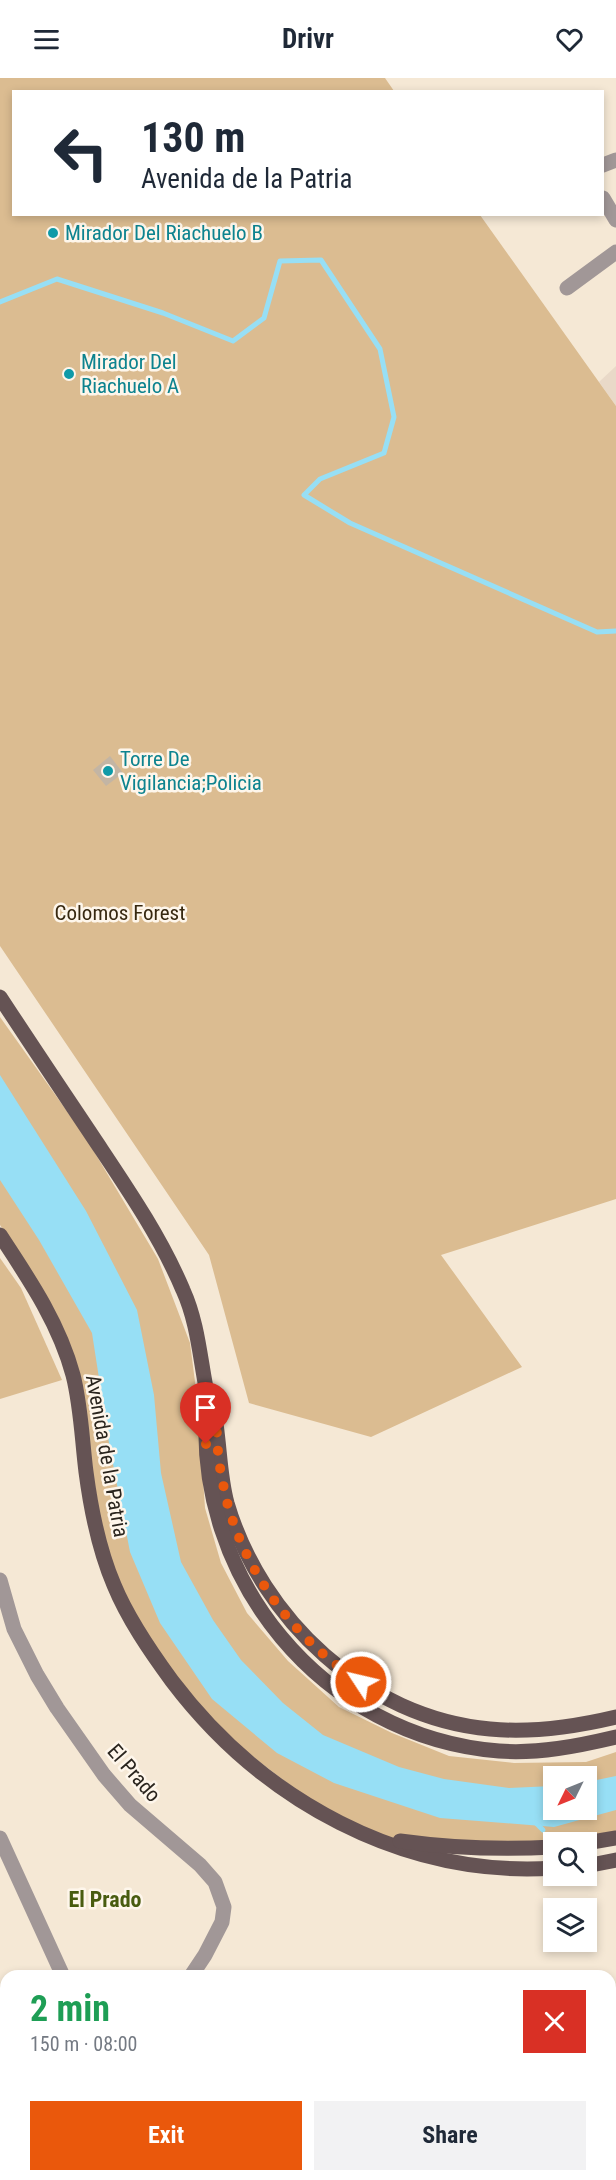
<!DOCTYPE html>
<meta charset="utf-8">
<style>
body{margin:0;font-family:"Roboto Condensed",sans-serif;background:#f2f2f3;color:#1f2937;height:100vh;display:flex;flex-direction:column;font-size:22px;white-space:nowrap}
*{box-sizing:border-box;margin:0}
p{font-size:20px;color:#747a83}
.icon{flex:none;width:33px;height:33px;fill:none;stroke:currentColor;stroke-width:2;stroke-linecap:round;stroke-linejoin:round}
.map{position:relative;flex:1;overflow:hidden}
.panel{position:absolute;left:0px;top:1892px;width:616px;height:212px;display:flex;flex-direction:column;background:#fff;border-radius:18px 18px 0 0;box-shadow:0 3px 9px #0003}
.panel>*{flex:none}
.top-card{position:absolute;left:12px;top:12px;width:592px;height:126px;border-radius:0px;box-shadow:0 3px 9px #0003;background:#fff;color:#1f2937;overflow:hidden}
.needle{width:39px;rotate:227deg}
.buttons{position:absolute;left:543px;top:1688px;display:grid;gap:12px}
.buttons a{display:grid;place-items:center;width:54px;height:54px;border-radius:0px;background:#fff;box-shadow:0 3px 9px #0003;font-size:30px}
.pin{position:absolute;display:grid;place-items:center;width:51px;height:51px;color:#fff;margin:-62px -26px;border-radius:50% 50% 50% 0;rotate:-45deg;box-shadow:0 0 6px #0007}
.pin .icon{rotate:45deg}
.me{position:absolute;width:66px;margin:-33px;rotate:305deg;stroke-linejoin:round;filter:drop-shadow(0 0 4px #0008)}
.turn{display:flex;align-items:center;gap:21px;height:126px;padding:0 30px;font-size:27px}
.turn .icon{width:78px;height:78px;stroke-width:2.5}
.turn b{display:block;font-size:42px;line-height:51px}
.round{display:grid;place-items:center;flex:none;width:63px;height:63px;border-radius:0px;background:#f2f2f3}
.head{display:flex;align-items:center;justify-content:space-between;height:102px;padding:0 30px}
h1{font-size:36px;font-weight:700;line-height:45px;color:#1e9e55}
.action{display:flex;gap:12px;margin-top:auto;padding:12px 30px}
.action a{flex:1;height:69px;border-radius:0px;background:#ea580c;color:#fff;font-size:24px;font-weight:700;line-height:69px;text-align:center}
.action a+a{background:#f2f2f3;color:#1f2937}
header{display:flex;justify-content:space-between;align-items:center;height:78px;padding:0 30px;background:#fff;font-size:27px;font-weight:700}
.map>svg:first-child{display:block}
.education{fill:#e9d9c8}
.green{fill:#dbbc91;fill-rule:evenodd}
.water{fill:#97dff5}
.lines{fill:none;stroke-linecap:round;stroke-linejoin:round}
.stream{stroke:#97dff5;stroke-width:5}
.building{fill:#c3b5a4}
.street{stroke:#a19797;stroke-width:15}
.primary{stroke:#655354;stroke-width:15}
.route{stroke:#ea580c;stroke-width:10;stroke-dasharray:0 18}
.culture-dot{fill:#0f9aa8;stroke:#fef6eb;stroke-width:2}
.labels{text-anchor:middle;stroke-width:5;stroke-linejoin:round;paint-order:stroke}
.culture-label{font-size:21px;fill:#0d838f;stroke:#fef6eb;text-anchor:start}
.park-label{font-size:21px;fill:#372810;stroke:#fef6eb}
.street-label{font-size:21px;fill:#2a251e;stroke:#fef6eb}
.neighbourhood-label{font-size:22px;font-weight:bold;fill:#495c10;stroke:#fef6eb}
</style>
<header><svg class="icon" aria-label="menu" viewBox="0 0 24 24"><path d="M4 6h16M4 12h16M4 18h16"/></svg>Drivr<svg class="icon" aria-label="heart" viewBox="0 0 24 24"><path d="M12 20l-8-8c-3-5 5-10 8-4 3-6 11-1 8 4z"/></svg></header>
<div class="map">
<svg width="616" height="2102" viewBox="0 0 616 2102">
<rect width="100%" height="100%" fill="#f5e8d5"/>
<path class="education" d="M 616,288 L 616,328 L 599,304 Z"/>
<g class="green">
<path d="M 0,0 L 385,0 L 394,13 L 14,14 L 14,136 L 480,137 L 616,328 L 616,1121 L 441,1177 L 522,1289 L 371,1359 L 249,1325 L 209,1177 L 0,868 Z"/>
<path d="M 0,939 L 86,1060 L 158,1181 L 190,1265 L 198,1327 L 205,1430 L 221,1485 L 247,1535 L 288,1583 L 339,1629 L 392,1655 L 449,1678 L 514,1685 L 586,1684 L 616,1674 L 616,1753 L 567,1764 L 512,1770 L 371,1758 L 334,1741 L 208,1644 L 135,1541 L 105,1467 L 87,1361 L 36,1201 L 0,1147 ZM 554,1698 L 586,1698 L 586,1731 L 554,1731 Z"/>
<path d="M 0,1180 L 21,1210 L 62,1302 L 0,1321 Z"/>
</g>
<path class="water" d="M 0,997 L 86,1133 L 137,1232 L 154,1317 L 161,1395 L 181,1484 L 213,1542 L 241,1582 L 283,1625 L 323,1657 L 399,1689 L 444,1701 L 509,1710 L 553,1708 L 554,1731 L 586,1731 L 587,1704 L 616,1698 L 616,1732 L 554,1749 L 440,1740 L 334,1705 L 277,1675 L 212,1621 L 160,1545 L 130,1474 L 109,1365 L 92,1255 L 39,1162 L 0,1102 Z"/>
<g class="lines">
<g class="stream">
<path d="M 0,224 L 57,201 L 163,235 L 233,263 L 264,240 L 280,183 L 321,182 L 380,271 L 394,339 L 384,375 L 320,401 L 304,417 L 350,445 L 597,554 L 616,553"/>
<path d="M 534,1743 L 543,1752"/>
</g>
</g>
<path class="building" d="M 110,678 L 123,695 L 106,708 L 93,692 Z"/>
<g class="lines">
<g class="street">
<path d="M 603,87 L 616,82"/>
<path d="M 603,120 L 616,142"/>
<path d="M 567,210 L 616,174"/>
<path d="M 0,1502 L 14,1551 L 37,1597 L 57,1630 L 104,1697 L 130,1727 L 200,1787 L 215,1804 L 224,1829 L 222,1844 L 205,1877 L 191,1898"/>
<path d="M 0,1760 L 63,1898"/>
<path d="M 0,1999 L 6,2012"/>
<path d="M 610,2092 L 616,2091"/>
<path d="M 46,2097 L 48,2102"/>
<path d="M 371,2097 L 372,2102"/>
<path d="M 140,2102 L 155,2097"/>
<path d="M 579,2102 L 596,2097"/>
</g>
<g class="primary">
<path d="M 0,919 C 32,968 65,1017 97,1065 C 129,1113 161,1160 183,1212 C 198,1245 200,1281 207,1315 C 210,1326 214,1336 216,1346 C 220,1373 220,1399 227,1425 C 261,1541 366,1640 490,1651 C 532,1655 574,1649 616,1639"/>
<path d="M 0,1157 C 29,1201 59,1245 73,1297 C 81,1328 82,1362 86,1394 C 91,1432 99,1472 114,1507 C 128,1541 150,1573 172,1603 C 262,1722 403,1800 554,1790"/>
<path d="M 207,1325 C 192,1500 323,1659 499,1673 C 538,1676 578,1668 616,1659"/>
<path d="M 400,1763 C 451,1770 502,1772 554,1769"/>
<path d="M 586,1765 L 616,1760"/>
<path d="M 586,1788 L 616,1782"/>
</g>
</g>
<g class="lines">
<path class="route" d="M 206,1366 L 205,1345 L 207,1316 C 210,1325 213,1333 215,1342 C 218,1356 217,1370 219,1383 C 221,1397 224,1411 227,1424 C 247,1498 296,1563 361,1604"/>
</g>
<g class="culture-dot">
<circle cx="53" cy="155" r="6"/>
<circle cx="69" cy="296" r="6"/>
<circle cx="108" cy="693" r="6"/>
</g>
<g class="labels">
<g class="culture-label">
<text x="65" y="162">Mirador Del Riachuelo B</text>
<text x="81" y="291">Mirador Del<tspan x="81" dy="24">Riachuelo A</tspan></text>
<text x="120" y="688">Torre De<tspan x="120" dy="24">Vigilancia;Policia</tspan></text>
</g>
<g class="park-label">
<text x="120" y="842">Colomos Forest</text>
</g>
<g class="street-label">
<text transform="translate(107 1378) rotate(80)" y="7">Avenida de la Patria</text>
<text transform="translate(134 1695) rotate(49)" y="7">El Prado</text>
</g>
<g class="neighbourhood-label">
<text x="105" y="1829">El Prado</text>
</g>
</g>
</svg>
<div class="buttons">
<a><svg class="needle" viewBox="-14 -14 28 28"><path d="M0-13l5 13h-10z" fill="#e53935"/><path d="M0 13l5-13h-10z" fill="#747a83"/></svg></a>
<a><svg class="icon" aria-label="search" viewBox="0 0 24 24"><circle cx="10" cy="10" r="6"/><path d="M15 15l6 6"/></svg></a>
<a><svg class="icon" aria-label="layers" viewBox="0 0 24 24"><path d="M12 4l9 5-9 5-9-5zM3 14l9 5 9-5"/></svg></a>
</div>
<div class="pin" style="left:206px;top:1366px;background:#d93025"><svg class="icon" aria-label="arrive" viewBox="0 0 24 24"><path d="M6 21V4h12l-3 4 3 4H6"/></svg></div>
<svg class="me" style="left:361px;top:1604px" viewBox="-20 -20 40 40"><circle r="17" fill="#ea580c" stroke="#fff" stroke-width="3"/><path d="M0-11L8 9 0 5-8 9z" fill="#fff"/></svg>
<div class="top-card">
<div class="turn"><svg class="icon" aria-label="left" viewBox="0 0 24 24"><path d="M17 20v-9H6M10 6l-5 5 5 5"/></svg><div><b>130 m</b>Avenida de la Patria</div></div>
</div>
<section class="panel">
<div class="head"><div><h1>2 min</h1><p>150 m · 08:00</p></div><a class="round" style="background:#d93025;color:#fff"><svg class="icon" aria-label="close" viewBox="0 0 24 24"><path d="M6 6l12 12M18 6L6 18"/></svg></a></div>
<div class="action"><a>Exit</a><a>Share</a></div>
</section>
</div>
